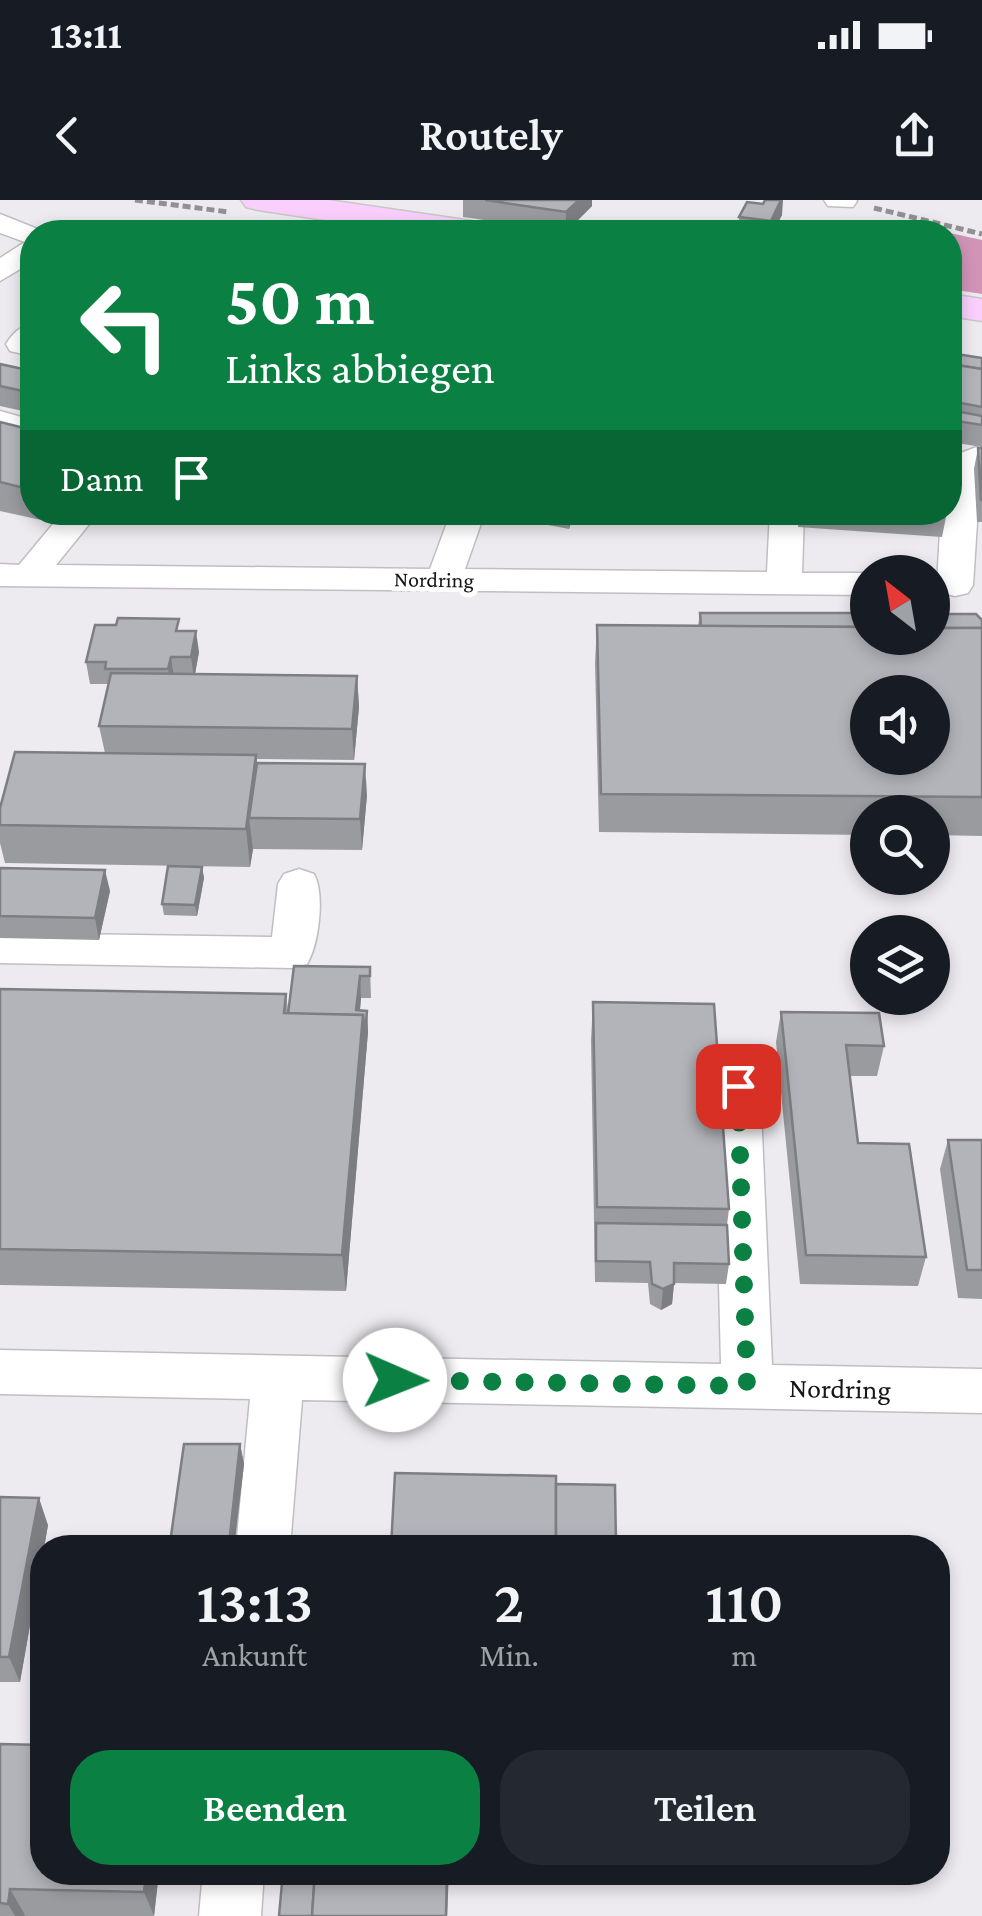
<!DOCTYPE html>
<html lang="de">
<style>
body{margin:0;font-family:"Crimson Pro",serif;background:#242831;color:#f1f3f6;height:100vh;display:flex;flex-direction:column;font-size:38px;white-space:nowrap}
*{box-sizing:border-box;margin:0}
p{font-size:32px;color:#9ea1a6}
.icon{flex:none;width:55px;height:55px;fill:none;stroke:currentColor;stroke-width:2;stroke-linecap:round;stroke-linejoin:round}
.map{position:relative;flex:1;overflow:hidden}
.side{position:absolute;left:30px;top:1335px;width:920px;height:350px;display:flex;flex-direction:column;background:#171b24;border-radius:40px;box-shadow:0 5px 15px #0003}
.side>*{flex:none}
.top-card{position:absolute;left:20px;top:20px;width:942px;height:305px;border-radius:40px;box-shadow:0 5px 15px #0003;background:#0b8043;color:#fff;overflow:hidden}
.needle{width:65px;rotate:329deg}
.fabs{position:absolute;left:850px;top:355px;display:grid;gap:20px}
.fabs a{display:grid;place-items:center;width:100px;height:100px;border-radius:50%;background:#171b24;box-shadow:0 5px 15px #0003;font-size:50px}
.pin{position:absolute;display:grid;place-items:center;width:85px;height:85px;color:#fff;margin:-42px;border-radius:20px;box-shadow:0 5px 15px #0006}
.me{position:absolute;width:110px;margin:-55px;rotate:91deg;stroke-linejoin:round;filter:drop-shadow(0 0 8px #0008)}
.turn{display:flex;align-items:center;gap:35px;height:210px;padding:0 40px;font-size:45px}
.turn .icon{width:130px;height:130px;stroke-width:2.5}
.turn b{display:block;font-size:70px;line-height:85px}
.then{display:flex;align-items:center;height:95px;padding:0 40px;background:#0003;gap:20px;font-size:38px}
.eta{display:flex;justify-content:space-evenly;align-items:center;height:170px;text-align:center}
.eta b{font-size:60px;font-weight:600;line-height:70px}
.cta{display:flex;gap:20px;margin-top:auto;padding:20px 40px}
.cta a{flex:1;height:115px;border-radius:40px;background:#0b8043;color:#fff;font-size:40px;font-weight:600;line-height:115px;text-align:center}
.cta a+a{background:#242831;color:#f1f3f6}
.status{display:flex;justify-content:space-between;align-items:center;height:70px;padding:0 50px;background:#171b24;direction:ltr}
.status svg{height:28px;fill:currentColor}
header{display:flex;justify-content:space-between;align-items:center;height:130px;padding:0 40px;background:#171b24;font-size:45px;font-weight:600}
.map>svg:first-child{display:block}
.forest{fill:#d194b7}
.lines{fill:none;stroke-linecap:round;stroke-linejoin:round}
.minor-casing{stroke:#c0bec3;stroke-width:3}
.major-casing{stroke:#c7c7c7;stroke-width:3}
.path{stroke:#919093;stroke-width:5;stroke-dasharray:8 4;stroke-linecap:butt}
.minor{fill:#fff;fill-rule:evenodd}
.major{fill:#facffd;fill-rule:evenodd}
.wall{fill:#9a9b9f}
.shaded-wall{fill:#7d7e82}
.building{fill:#b3b4b9;stroke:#7d7e82;stroke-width:2.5;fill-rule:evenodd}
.route{stroke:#0b8043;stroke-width:18;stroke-dasharray:0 32.4}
.labels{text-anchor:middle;stroke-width:10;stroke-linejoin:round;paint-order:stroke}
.far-street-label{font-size:22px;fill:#151416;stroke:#fff}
.street-label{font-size:28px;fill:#151416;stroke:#fff}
</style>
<div class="status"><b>13:11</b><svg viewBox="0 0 49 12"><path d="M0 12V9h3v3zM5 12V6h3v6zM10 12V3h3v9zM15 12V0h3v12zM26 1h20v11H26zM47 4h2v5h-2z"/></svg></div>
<header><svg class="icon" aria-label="back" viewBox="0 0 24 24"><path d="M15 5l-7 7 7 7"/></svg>Routely<svg class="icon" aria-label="share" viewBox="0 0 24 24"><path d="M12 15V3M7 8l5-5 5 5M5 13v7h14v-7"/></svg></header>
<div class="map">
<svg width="982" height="1716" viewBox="0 0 982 1716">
<rect width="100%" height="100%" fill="#edebf0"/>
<path class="forest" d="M 950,33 L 982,40 L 982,94 L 950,89 Z"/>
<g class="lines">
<g class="minor-casing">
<g id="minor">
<path d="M 824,0 L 856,0 L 857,1 L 853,7 L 828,6 Z"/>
<path d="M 0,14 L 45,32 L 32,32 L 32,62 L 0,81 L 0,58 L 25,42 L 0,33 Z"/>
<path d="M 32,124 L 32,156 L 10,151 L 6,144 C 13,133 19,127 32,124 Z"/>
<path d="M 0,211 L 32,220 L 32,240 L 0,231 Z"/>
<path d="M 982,245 L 973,385 L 968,393 L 955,396 L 942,393 L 937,385 L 941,312 L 950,312 L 950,257 Z"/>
<path d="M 63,312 L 99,312 L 56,365 L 430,369 L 451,312 L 485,312 L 465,369 L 767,372 L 770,312 L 804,312 L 802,373 L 868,373 L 868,395 L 0,386 L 0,364 L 19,365 Z"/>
<path d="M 299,669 L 314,674 C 325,694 319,744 307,764 L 292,768 L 0,763 L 0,733 L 272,737 L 278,684 L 284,674 Z"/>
<path d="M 737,869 L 753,874 L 760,886 L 772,1165 L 982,1169 L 982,1213 L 302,1200 L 290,1348 L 236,1348 L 250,1199 L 0,1194 L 0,1150 L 721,1164 L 714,886 L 721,874 Z"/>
<path d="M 203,1672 L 264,1672 L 261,1716 L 199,1716 Z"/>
</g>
</g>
<g class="major-casing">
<g id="major">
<path d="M 241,0 L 328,0 L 472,21 L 484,25 L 490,32 L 405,32 L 258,10 L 246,7 Z"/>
<path d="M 950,94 L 982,99 L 982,121 L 950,116 Z"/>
</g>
</g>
<g class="path">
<path d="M 135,0 L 229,12"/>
<path d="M 874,8 L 982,34"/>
<path d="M 508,26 L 546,32"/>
</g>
<use href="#minor" class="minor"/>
<use href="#major" class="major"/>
</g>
<g class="wall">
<path d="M 463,0 L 579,0 L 592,6 L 566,32 L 463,17 Z"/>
<path d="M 782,15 L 773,32 L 738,32 L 739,17 Z"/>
<path d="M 950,153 L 982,158 L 982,247 L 950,242 Z"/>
<path d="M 0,164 L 32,171 L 32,213 L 0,206 Z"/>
<path d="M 0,222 L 32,230 L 32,312 L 48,312 L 41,320 L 0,311 Z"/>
<path d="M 978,248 L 982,248 L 982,322 L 977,322 L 974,269 Z"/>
<path d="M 134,312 L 323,312 L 322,323 L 135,322 Z"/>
<path d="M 474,312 L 574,312 L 569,329 L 517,319 L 516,322 L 474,317 Z"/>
<path d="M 799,312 L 947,312 L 942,337 L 798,327 Z"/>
<path d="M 700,413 L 982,420 L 982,636 L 932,635 L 932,612 L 868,612 L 868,635 L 599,632 L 595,463 L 597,425 L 698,426 Z"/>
<path d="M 180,431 L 199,452 L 195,474 L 357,476 L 359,507 L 354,560 L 257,559 L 257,563 L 367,595 L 362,650 L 253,649 L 250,667 L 5,663 L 0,643 L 0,608 L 105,553 L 99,526 L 108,484 L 90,484 L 86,462 Z"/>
<path d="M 202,667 L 204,678 L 197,716 L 164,715 L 162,704 Z"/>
<path d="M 0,668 L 110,691 L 99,740 L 0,738 Z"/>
<path d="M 370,767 L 371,798 L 361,798 L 360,810 L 367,811 L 368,832 L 346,1091 L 0,1085 L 0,789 L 286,794 L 288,810 Z"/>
<path d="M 593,802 L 729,1009 L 727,1025 L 729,1064 L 726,1084 L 674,1083 L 672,1104 L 661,1110 L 650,1104 L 648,1083 L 595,1082 L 591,840 Z"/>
<path d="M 781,812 L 884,846 L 877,876 L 850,876 L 858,943 L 926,1057 L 918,1086 L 800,1084 L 776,842 Z"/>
<path d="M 948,940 L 982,940 L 982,1099 L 958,1098 L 940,969 Z"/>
<path d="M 240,1244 L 244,1264 L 234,1348 L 172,1348 L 170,1343 Z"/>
<path d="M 0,1297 L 48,1325 L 44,1348 L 42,1348 L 42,1357 L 20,1482 L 0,1482 Z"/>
<path d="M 0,1544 L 42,1672 L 159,1672 L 154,1716 L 0,1716 Z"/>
</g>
<g class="shaded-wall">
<path d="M 579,0 L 592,0 L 592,6 L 566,32 L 566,12 Z"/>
<path d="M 781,0 L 783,0 L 782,15 L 773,32 L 769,32 L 771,21 Z"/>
<path d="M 39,312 L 48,312 L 41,320 Z"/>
<path d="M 569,312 L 574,312 L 569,329 Z"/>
<path d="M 196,431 L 199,452 L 194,479 L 191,457 Z"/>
<path d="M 171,457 L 174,478 L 172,491 L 168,469 Z"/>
<path d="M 357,476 L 359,507 L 354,560 L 352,529 Z"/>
<path d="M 256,555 L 261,594 L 249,618 L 253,649 L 250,667 L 246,629 Z"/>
<path d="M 365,564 L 367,595 L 362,650 L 360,619 Z"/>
<path d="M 202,667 L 204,678 L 197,716 L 195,705 Z"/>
<path d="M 105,670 L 110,691 L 99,740 L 95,718 Z"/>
<path d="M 360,776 L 361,798 L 358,831 L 356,810 Z"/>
<path d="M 367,811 L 368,832 L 346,1091 L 342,1055 L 363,815 Z"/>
<path d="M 674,1084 L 672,1104 L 661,1110 L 663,1089 Z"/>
<path d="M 240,1244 L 244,1264 L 234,1348 L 230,1348 Z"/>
<path d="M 39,1298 L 48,1325 L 44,1348 L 42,1348 L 42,1357 L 20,1482 L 9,1457 Z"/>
<path d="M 146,1672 L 159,1672 L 154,1716 L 144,1692 Z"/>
<path d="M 447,1672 L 449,1672 L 447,1716 L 446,1716 Z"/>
<path d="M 10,1689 L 25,1715 L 24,1716 L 15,1716 L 8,1704 Z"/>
</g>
<g class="building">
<path d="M 485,0 L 579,0 L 566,12 Z"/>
<path d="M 765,0 L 781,0 L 771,21 L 739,17 L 747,2 L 763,4 Z"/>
<path d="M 950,153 L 982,158 L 982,169 L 950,164 Z"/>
<path d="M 0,164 L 32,171 L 32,193 L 0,186 Z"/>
<path d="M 950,164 L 982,169 L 982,207 L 950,201 Z"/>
<path d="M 950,210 L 982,216 L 982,225 L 950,220 Z"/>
<path d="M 0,222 L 32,230 L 32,290 L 0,282 Z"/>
<path d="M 978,248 L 982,248 L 981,301 Z"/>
<path d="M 700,413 L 868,413 L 868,427 L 701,426 Z"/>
<path d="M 932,414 L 976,414 L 982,420 L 982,428 L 932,428 Z"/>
<path d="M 118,418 L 179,419 L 176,431 L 196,431 L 191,457 L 171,457 L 168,469 L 105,469 L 106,462 L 86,462 L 95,425 L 116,425 Z"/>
<path d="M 597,425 L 868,427 L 868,438 L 932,438 L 932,428 L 982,428 L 982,597 L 601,594 ZM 868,492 L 932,492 L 932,558 L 868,558 Z"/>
<path d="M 111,473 L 357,476 L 352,529 L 99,526 Z"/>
<path d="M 15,552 L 256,555 L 246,629 L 0,625 L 0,608 Z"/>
<path d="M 257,563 L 365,564 L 360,619 L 249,618 Z"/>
<path d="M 168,666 L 202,667 L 195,705 L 162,704 Z"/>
<path d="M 0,668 L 105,670 L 95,718 L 0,716 Z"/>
<path d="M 294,766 L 370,767 L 370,776 L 360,776 L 356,810 L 367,811 L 365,831 L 363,815 L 288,814 Z"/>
<path d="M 0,789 L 286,794 L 284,813 L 363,815 L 342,1055 L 0,1049 Z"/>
<path d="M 593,802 L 714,804 L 729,1009 L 597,1007 Z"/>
<path d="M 781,812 L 879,813 L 884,846 L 846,845 L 858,943 L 909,944 L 926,1057 L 806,1055 Z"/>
<path d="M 948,940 L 982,940 L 982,1070 L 967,1070 Z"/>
<path d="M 596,1023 L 727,1025 L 729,1064 L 674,1063 L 674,1084 L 663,1089 L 652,1084 L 650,1062 L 596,1061 Z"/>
<path d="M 184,1244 L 240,1244 L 229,1344 L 170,1343 Z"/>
<path d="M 395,1273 L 556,1276 L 556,1344 L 617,1344 L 617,1348 L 391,1348 Z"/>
<path d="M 556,1284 L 615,1285 L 616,1344 L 556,1344 Z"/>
<path d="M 0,1297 L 39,1298 L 9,1457 L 0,1457 Z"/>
<path d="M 0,1544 L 42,1545 L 42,1672 L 146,1672 L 144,1692 L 10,1689 L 8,1704 L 0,1703 Z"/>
<path d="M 283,1672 L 315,1672 L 312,1716 L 279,1716 Z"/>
<path d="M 315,1672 L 447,1672 L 446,1716 L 312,1716 Z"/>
</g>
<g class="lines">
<path class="route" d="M 395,1180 L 747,1186 L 738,886"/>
</g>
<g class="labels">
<g class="far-street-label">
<text transform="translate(434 379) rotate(1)" y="8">Nordring</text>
</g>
<g class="street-label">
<text transform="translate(840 1188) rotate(1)" y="10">Nordring</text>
</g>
</g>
</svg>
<div class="fabs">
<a><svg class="needle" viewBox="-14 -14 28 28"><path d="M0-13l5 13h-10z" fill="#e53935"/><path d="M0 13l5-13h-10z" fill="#9ea1a6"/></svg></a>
<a><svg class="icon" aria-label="sound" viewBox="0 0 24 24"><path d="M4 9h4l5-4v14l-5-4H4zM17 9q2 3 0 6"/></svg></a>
<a><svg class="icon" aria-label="search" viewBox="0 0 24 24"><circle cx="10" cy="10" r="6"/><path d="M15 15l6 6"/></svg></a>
<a><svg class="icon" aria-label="layers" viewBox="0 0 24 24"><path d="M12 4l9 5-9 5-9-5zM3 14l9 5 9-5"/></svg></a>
</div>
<div class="pin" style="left:738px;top:886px;background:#d93025"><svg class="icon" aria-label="arrive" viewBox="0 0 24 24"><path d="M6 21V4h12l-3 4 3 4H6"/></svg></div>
<svg class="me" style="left:395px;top:1180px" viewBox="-20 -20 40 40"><circle r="19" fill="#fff"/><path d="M0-13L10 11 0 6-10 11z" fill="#0b8043"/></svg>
<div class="top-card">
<div class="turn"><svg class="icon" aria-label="left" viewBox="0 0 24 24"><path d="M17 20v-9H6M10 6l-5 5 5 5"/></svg><div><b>50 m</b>Links abbiegen</div></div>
<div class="then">Dann<svg class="icon" aria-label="arrive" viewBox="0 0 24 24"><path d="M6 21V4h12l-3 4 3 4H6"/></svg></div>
</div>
<section class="side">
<div class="eta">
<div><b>13:13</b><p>Ankunft</p></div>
<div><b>2</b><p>Min.</p></div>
<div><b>110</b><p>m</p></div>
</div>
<div class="cta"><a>Beenden</a><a>Teilen</a></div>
</section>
</div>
